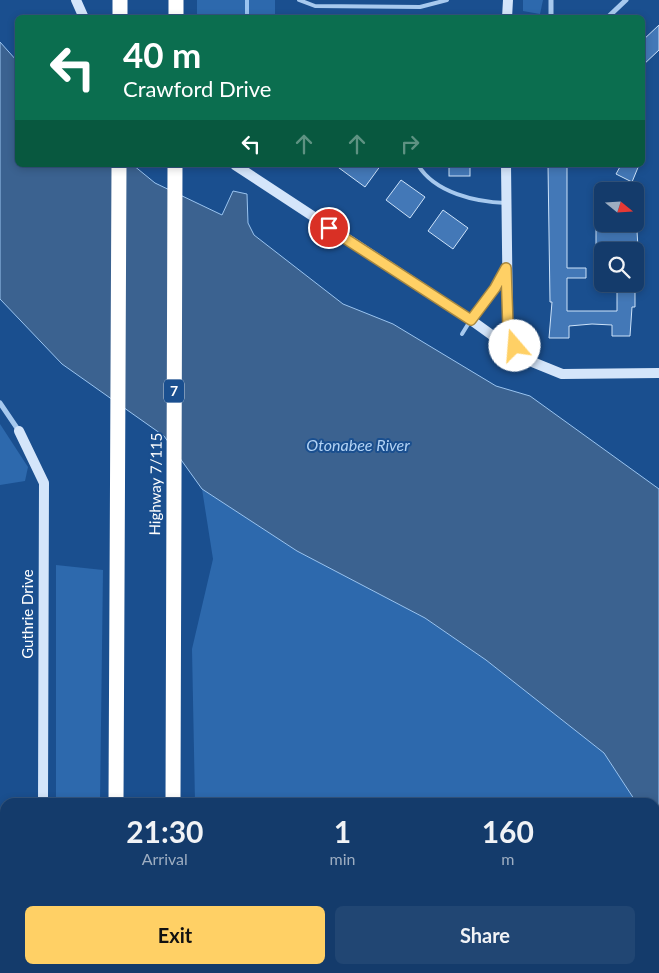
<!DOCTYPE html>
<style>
body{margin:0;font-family:Lato,sans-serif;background:#214673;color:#f1f3f6;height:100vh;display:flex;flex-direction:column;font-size:19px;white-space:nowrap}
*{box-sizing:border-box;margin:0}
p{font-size:16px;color:#9dadc1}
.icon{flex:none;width:28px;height:28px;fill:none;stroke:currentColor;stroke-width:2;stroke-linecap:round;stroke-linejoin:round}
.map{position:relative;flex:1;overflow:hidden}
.details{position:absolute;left:0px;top:798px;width:660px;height:176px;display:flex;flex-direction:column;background:#143b6b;border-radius:15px 15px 0 0;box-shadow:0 2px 8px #0003,0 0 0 1px #33557e}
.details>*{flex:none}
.top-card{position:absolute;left:15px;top:15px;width:630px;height:152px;border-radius:8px;box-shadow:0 2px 8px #0003,0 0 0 1px #33557e;background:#0b6e4f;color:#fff;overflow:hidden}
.needle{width:32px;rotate:108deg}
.tools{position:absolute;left:594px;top:182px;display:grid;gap:10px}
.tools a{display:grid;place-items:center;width:50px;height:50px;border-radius:8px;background:#143b6b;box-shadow:0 2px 8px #0003,0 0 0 1px #33557e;font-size:25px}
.pin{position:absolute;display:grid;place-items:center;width:42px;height:42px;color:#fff;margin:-21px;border:2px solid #fff;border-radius:50%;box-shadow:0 1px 5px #0007}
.me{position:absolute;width:55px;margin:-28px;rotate:342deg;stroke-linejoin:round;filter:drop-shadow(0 0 4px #0008)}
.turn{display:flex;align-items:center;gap:18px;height:105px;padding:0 25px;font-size:22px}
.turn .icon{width:65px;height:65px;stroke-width:2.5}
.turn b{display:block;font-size:35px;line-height:42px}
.lanes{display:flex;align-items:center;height:48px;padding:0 25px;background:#0003;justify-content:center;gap:25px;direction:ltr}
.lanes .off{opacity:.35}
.eta{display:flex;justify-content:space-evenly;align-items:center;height:85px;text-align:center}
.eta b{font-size:30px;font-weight:700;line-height:35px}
.cta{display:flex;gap:10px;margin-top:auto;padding:10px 25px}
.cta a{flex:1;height:58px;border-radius:8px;background:#ffd065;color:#111;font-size:20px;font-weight:700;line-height:58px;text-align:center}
.cta a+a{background:#214673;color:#f1f3f6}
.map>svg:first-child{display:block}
.green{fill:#2d69ad}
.water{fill:#3b6290;stroke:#9ac4f0}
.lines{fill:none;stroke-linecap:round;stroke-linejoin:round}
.stream{stroke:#9ac4f0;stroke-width:4}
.building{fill:#4378b7;stroke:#cde3fa}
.lane{stroke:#a7c9ee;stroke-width:4}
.street{stroke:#a7c9ee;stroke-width:5}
.secondary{stroke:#d4e5fa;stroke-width:10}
.highway{stroke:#fff;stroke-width:15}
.route-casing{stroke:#a68742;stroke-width:12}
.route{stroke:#ffd065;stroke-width:9}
.labels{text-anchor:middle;stroke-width:4;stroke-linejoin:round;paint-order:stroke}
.shield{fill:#1a4f8f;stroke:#bacadd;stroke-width:1}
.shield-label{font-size:14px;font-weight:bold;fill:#fff}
.street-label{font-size:15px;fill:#fff;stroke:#1a4f8f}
.water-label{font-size:16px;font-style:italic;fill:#b3d3f5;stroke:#1a4f8f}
</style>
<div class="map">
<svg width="659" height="973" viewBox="0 0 659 973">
<rect width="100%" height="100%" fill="#1a4f8f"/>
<g class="green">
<rect x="197" y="0" width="78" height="17"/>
<path d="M 523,0 L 543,0 L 540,14 L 523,11 Z"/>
<path d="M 0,424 L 28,467 L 25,481 L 0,485 Z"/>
<path d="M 202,489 L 297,551 L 425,618 L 486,660 L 604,753 L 636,802 L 195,802 L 192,649 L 213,559 Z"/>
<path d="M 56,565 L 103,570 L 100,802 L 56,802 Z"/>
<path d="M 655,831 L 659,837 L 659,973 L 199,973 L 199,969 L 655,969 Z"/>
<rect x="55" y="969" width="43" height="4"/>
</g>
<path class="water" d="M 0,42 L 17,61 L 18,165 L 133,165 L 155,183 L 222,215 L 233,191 L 247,194 L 248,223 L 254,235 L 343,304 L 393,324 L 496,386 L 530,396 L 659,489 L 659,837 L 655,831 L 655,802 L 636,802 L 604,753 L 486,660 L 425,618 L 297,551 L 202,489 L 164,436 L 62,364 L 0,299 Z"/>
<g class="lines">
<path class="stream" d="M 247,18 L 247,0"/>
</g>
<g class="building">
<path d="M 659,25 L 659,50 L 642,66 L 642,41 Z"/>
<path d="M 335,165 L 381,165 L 365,187 Z"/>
<rect x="449" y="165" width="21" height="11"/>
<path d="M 548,165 L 567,165 L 567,268 L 586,268 L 586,278 L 567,278 L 567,311 L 617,311 L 617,284 L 635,284 L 635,307 L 632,307 L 630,336 L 612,336 L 612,325 L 592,324 L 569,326 L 569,338 L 549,338 L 552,302 L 550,302 Z"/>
<path d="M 621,165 L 639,165 L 632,182 L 616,174 Z"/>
<path d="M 401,180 L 425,197 L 410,218 L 386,200 Z"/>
<path d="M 443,210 L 468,228 L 453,249 L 428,231 Z"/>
<path d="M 596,224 L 634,224 L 634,231 L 637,231 L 638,248 L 606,248 L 607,251 L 596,251 Z"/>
</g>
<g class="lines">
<g class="lane">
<path d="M 299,0 L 315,6 L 420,7 L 447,0"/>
<path d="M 418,165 C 435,193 476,202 506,203"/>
<path d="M 462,334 L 470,321"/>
</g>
<g class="street">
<path d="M 551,0 L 551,18"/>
<path d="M 607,18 L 626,0"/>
<path d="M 0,403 L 19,431"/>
</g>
<g class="secondary">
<path d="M 76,0 L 84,18"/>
<path d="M 507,18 L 508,0"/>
<path d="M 235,165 L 471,320 L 525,359 L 562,374 L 659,373"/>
<path d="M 506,165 L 508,327 L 515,346 L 521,353"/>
<path d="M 471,320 L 495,288 L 505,269"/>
<path d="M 19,431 L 44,483 L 43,802"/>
<path d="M 43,973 L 43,969"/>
</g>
<g class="highway">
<path d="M 120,18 L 120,0"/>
<path d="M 176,18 L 176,0"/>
<path d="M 116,802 L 119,165"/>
<path d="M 173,802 L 175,165"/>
<path d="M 174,969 L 174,973"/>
<path d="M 115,973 L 115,969"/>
</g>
</g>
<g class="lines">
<g class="route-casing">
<path id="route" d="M 329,228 L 471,320 L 495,288 L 506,268 L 508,327 L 515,346"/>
</g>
<use href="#route" class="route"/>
</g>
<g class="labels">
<rect class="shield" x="164" y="379.5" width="20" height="23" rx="4"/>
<g class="shield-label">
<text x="174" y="396">7</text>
</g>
<g class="street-label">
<text transform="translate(156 484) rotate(-89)" y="5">Highway 7/115</text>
<text transform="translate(28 614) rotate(-90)" y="5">Guthrie Drive</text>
</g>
<g class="water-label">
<text x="358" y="451">Otonabee River</text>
</g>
</g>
</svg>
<div class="tools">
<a><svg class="needle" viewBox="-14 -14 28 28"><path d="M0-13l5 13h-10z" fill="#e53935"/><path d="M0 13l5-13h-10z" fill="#9dadc1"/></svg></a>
<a><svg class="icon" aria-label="search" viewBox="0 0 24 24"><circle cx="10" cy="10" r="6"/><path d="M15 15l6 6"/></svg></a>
</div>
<div class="pin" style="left:329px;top:228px;background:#d93025"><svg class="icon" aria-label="arrive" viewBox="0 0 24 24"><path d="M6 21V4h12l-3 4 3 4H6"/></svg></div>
<svg class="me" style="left:515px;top:346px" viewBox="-20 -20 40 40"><circle r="19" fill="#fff"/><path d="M0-13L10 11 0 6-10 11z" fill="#ffd065"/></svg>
<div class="top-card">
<div class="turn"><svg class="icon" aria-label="left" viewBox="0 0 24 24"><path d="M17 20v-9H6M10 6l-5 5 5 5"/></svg><div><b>40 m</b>Crawford Drive</div></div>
<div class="lanes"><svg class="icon" aria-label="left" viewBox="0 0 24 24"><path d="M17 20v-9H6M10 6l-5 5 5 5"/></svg><svg class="icon off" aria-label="ahead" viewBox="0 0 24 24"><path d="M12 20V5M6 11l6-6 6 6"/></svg><svg class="icon off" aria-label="ahead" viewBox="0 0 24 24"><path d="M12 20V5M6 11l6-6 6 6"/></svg><svg class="icon off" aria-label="right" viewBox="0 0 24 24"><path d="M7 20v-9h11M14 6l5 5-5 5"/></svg></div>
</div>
<section class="details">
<div class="eta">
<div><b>21:30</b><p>Arrival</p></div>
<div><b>1</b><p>min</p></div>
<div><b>160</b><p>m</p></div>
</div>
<div class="cta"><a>Exit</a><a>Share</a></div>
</section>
</div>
